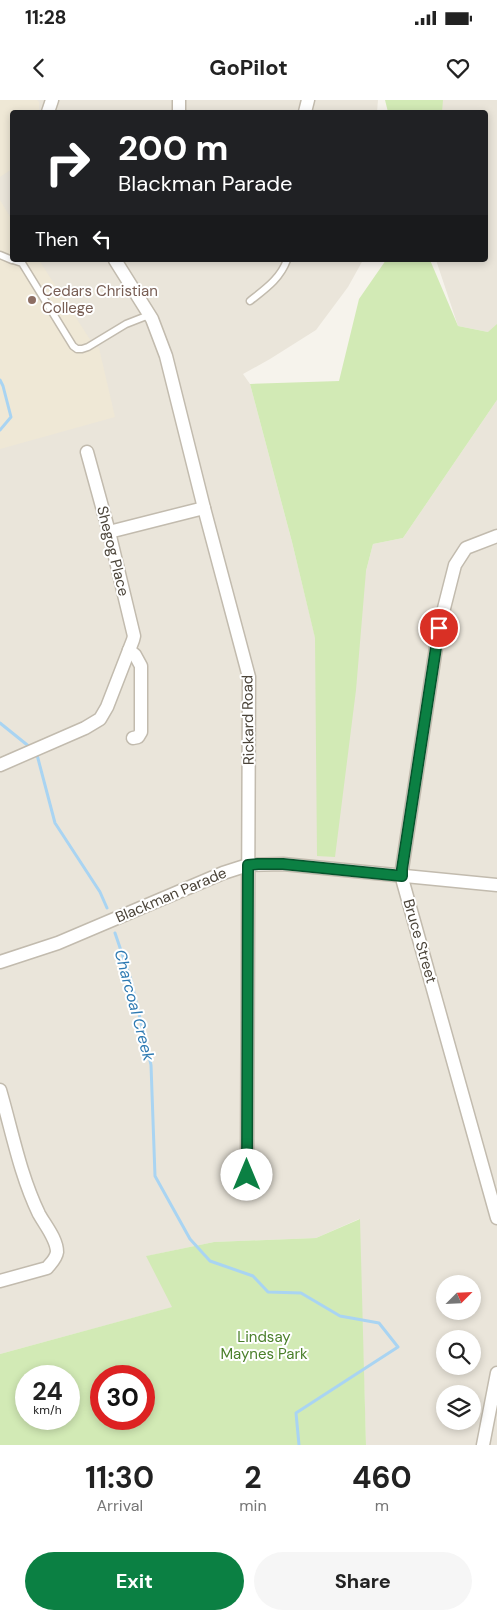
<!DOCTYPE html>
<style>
body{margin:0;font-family:"DM Sans",sans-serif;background:#f6f6f6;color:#222;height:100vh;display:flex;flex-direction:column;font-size:19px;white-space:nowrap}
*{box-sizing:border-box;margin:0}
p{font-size:16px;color:#767676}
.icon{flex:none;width:28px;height:28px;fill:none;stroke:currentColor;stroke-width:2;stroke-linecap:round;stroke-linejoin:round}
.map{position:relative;height:1345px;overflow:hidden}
.panel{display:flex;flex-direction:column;background:#fff;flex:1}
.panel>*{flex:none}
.hud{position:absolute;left:10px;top:10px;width:478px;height:152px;border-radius:5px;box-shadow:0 2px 8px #0003;background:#202124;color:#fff;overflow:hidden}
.needle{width:32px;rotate:66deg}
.controls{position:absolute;left:436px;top:1175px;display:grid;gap:10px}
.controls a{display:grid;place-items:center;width:45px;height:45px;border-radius:50%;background:#fff;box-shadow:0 2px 8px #0003;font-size:25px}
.speed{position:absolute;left:15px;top:1265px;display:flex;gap:10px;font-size:25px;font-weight:700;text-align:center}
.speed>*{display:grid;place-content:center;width:65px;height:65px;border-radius:50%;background:#fff;box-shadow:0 2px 8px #0003;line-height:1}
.speed small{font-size:12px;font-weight:400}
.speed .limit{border:8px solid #d22;background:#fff;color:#111}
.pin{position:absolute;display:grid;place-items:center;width:42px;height:42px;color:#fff;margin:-21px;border:2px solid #fff;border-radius:50%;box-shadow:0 1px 5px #0007}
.me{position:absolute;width:55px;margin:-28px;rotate:0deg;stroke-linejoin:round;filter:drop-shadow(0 0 4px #0008)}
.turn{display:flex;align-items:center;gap:18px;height:105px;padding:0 25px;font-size:22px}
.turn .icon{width:65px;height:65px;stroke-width:2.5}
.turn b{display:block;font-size:35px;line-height:42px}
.then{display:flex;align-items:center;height:48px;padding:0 25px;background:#0003;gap:10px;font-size:19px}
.eta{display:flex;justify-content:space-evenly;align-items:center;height:85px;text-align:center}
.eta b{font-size:30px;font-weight:700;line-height:35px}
.primary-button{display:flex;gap:10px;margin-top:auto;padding:10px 25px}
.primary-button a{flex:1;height:58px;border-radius:30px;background:#0b8043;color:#fff;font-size:20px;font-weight:700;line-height:58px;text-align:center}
.primary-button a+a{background:#f6f6f6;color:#222}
.status{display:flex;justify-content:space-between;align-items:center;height:35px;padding:0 25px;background:#fff;direction:ltr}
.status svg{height:14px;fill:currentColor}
header{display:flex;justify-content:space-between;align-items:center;height:65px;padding:0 25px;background:#fff;font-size:22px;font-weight:700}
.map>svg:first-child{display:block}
.residential{fill:#eae5da;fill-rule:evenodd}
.education{fill:#efe8d6}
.green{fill:#d2eab5;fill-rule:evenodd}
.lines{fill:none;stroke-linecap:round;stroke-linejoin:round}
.stream{stroke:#a9d4f2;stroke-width:3}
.service-casing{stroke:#c2bbae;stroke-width:9}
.minor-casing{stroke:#c2bbae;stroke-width:15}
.service{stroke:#fff;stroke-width:6}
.minor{stroke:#fff;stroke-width:12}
.route-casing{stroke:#07532c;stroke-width:12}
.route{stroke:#0b8043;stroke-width:9}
.education-dot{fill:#8d6e63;stroke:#fff;stroke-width:2}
.labels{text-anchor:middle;stroke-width:4;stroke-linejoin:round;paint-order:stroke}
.education-label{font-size:15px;fill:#785e54;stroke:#fff;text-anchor:start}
.street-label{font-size:15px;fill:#4b4439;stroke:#fff}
.park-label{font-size:15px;fill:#4a7f2a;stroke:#fff}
.water-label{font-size:16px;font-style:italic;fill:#2e7ab2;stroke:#fff}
</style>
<div class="status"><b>11:28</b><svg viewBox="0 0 49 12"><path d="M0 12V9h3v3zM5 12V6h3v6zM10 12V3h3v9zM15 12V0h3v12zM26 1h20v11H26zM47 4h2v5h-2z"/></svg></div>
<header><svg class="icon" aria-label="back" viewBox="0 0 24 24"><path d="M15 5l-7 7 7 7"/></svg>GoPilot<svg class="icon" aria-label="heart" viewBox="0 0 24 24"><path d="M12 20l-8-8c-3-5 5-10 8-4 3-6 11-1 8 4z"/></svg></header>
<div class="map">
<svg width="497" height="1345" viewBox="0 0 497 1345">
<rect width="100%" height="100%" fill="#f6f3ec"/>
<g class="residential">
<path d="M 0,0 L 378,0 L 377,12 L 12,12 L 12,160 L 363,160 L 348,187 L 316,230 L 270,259 L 243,274 L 250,284 L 292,442 L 315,537 L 366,471 L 373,444 L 403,438 L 497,300 L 497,1345 L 366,1345 L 359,1119 L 316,1138 L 214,1142 L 147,1156 L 173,1207 L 0,1254 ZM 445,1184 L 472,1184 L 472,1211 L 445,1211 ZM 445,1239 L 472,1239 L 472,1266 L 445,1266 ZM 445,1294 L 472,1294 L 472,1321 L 445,1321 Z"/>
<path d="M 441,0 L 497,0 L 497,246 L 488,232 L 458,226 L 436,160 L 485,160 L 485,12 L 440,12 Z"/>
</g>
<g class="education">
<path d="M 0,0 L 37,0 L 39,2 L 39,12 L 12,12 L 12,69 L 0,77 Z"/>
<path d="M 0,100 L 12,120 L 12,160 L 39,160 L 91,241 L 99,248 L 115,317 L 0,349 Z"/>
</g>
<g class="green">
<path d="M 385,0 L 443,0 L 442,12 L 388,12 Z"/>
<path d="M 386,160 L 430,160 L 458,226 L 488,232 L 497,224 L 497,300 L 403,438 L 373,444 L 366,471 L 356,590 L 335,757 L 317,756 L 315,538 L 292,442 L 250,284 L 339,281 L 359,199 Z"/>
<path d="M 360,1119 L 366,1345 L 0,1345 L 0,1254 L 172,1207 L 146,1156 L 214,1142 L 316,1138 ZM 26,1276 L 69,1276 L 69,1319 L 26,1319 ZM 101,1276 L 144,1276 L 144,1319 L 101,1319 Z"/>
</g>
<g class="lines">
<g class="stream">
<path d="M 0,280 L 3,286 L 11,317 L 0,330"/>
<path d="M 0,623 L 31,648"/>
<path d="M 36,651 L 55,723 L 100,792 L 107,808"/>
<path d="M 115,833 L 131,880 L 151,965 L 155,1076 L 190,1139 L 210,1161 L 253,1176 L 268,1192 L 301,1193 L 340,1216 L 379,1223 L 398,1247 L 296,1313 L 299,1345"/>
</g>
<g class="service-casing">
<g id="service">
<path d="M 0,155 L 12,160"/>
<path d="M 13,160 L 22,163 L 73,246 L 77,249 L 82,249 L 88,247 L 126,224 L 149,215"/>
<path d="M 250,201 C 265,189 280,179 287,160"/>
</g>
</g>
<g class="minor-casing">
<g id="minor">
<path d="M 48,12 L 52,0"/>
<path d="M 179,12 L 179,0"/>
<path d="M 305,12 L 308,0"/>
<path d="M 115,160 L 152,219 L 166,256 L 204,408 L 249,577 L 247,1075"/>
<path d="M 109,432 L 204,408"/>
<path d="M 497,436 L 466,448 L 455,465 L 439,528 L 402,769 L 403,782 L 497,1118"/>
<path d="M 129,550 L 135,555 L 141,566 L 141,632 L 138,637 L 133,638"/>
<path d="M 0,665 L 85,628 L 100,619 L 107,607 L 133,540 L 134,536 L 109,432 L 87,352"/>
<path d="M 0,862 L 58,843 L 223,773 L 248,765 L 283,764 L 497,785"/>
<path d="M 0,990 C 12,1031 20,1075 39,1114 C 45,1125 57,1139 57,1152 C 56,1159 51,1163 47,1168 L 0,1181"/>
<path d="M 483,1345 L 497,1273"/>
</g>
</g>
<use href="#service" class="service"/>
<use href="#minor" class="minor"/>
</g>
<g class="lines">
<g class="route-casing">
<path id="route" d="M 247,1075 L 248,765 L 258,764 L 283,764 L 402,776 L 402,769 L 439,528"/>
</g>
<use href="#route" class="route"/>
</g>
<circle class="education-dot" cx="32" cy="200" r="5"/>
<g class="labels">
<g class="education-label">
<text x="42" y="196">Cedars Christian<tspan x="42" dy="17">College</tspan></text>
</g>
<g class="street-label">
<text transform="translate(113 451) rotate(76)" y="5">Shegog Place</text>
<text transform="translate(248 620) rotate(-91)" y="5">Rickard Road</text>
<text transform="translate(171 795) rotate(-23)" y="5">Blackman Parade</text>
<text transform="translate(420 841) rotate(74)" y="5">Bruce Street</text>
</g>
<g class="park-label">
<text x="264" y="1242">Lindsay<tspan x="264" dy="17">Maynes Park</tspan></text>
</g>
<g class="water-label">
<text transform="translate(135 905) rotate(75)" y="6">Charcoal Creek</text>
</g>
</g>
</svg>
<div class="controls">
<a><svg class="needle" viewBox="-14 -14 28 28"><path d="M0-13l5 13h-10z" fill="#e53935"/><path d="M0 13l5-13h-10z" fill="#767676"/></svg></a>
<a><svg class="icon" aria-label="search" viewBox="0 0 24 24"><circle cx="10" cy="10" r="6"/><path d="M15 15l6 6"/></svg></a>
<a><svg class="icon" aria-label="layers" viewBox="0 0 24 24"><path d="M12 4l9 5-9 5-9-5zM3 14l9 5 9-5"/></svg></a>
</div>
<div class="speed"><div>24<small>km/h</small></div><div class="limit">30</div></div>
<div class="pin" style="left:439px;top:528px;background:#d93025"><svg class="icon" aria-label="arrive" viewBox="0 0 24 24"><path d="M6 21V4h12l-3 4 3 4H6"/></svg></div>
<svg class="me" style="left:247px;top:1075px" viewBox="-20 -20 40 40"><circle r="19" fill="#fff"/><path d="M0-13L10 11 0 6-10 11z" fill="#0b8043"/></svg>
<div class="hud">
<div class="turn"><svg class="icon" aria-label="right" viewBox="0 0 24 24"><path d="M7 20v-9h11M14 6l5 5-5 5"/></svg><div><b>200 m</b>Blackman Parade</div></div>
<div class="then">Then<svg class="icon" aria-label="left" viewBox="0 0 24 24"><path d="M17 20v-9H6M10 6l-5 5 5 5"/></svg></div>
</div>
</div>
<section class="panel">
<div class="eta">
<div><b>11:30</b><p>Arrival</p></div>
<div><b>2</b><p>min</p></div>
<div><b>460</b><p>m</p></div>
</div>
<div class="primary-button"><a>Exit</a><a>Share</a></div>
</section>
